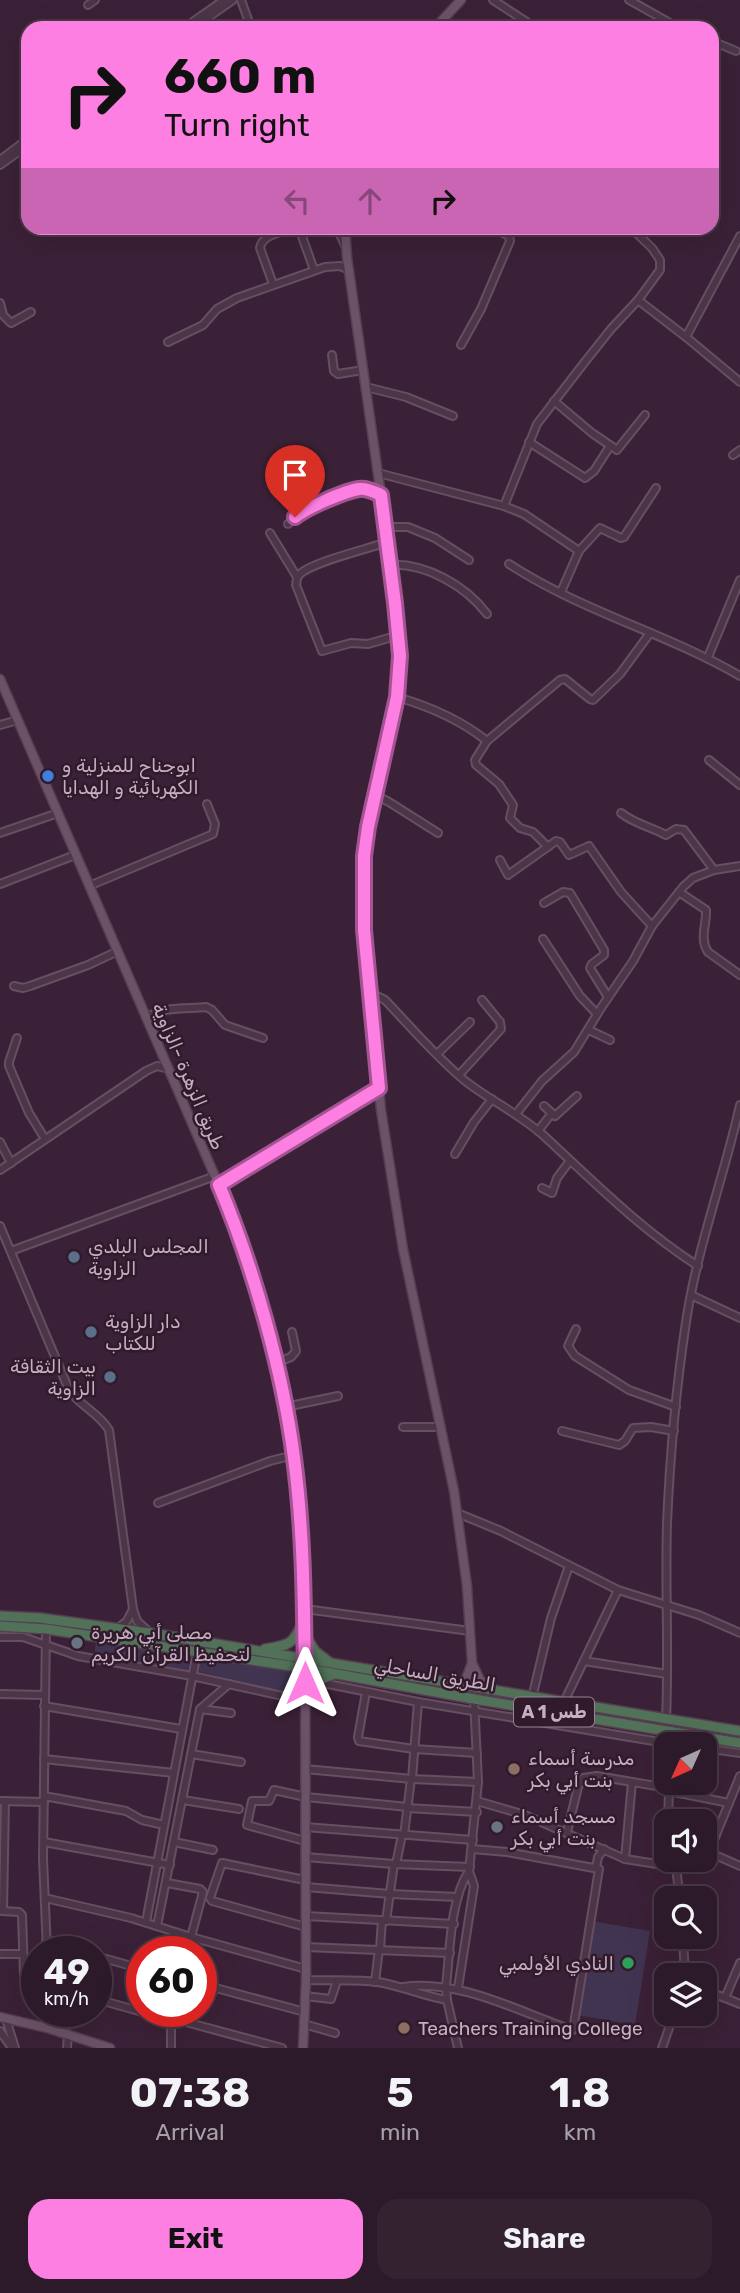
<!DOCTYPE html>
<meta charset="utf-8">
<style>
body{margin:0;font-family:Rubik,Vazirmatn,sans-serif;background:#342231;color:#f1f3f6;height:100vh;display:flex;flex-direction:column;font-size:26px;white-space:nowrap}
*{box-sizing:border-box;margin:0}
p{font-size:23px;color:#a6a0a8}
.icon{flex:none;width:38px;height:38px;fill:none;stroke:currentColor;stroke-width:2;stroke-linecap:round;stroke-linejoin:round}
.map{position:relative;height:2048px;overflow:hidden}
.sheet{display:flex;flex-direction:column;background:#2c1929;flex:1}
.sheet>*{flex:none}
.top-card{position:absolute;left:21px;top:21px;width:698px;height:214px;border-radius:21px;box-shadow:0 7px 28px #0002,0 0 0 2px #483846;background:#fd7fe2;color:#111;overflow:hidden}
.needle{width:46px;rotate:225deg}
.controls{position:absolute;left:654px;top:1732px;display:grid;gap:14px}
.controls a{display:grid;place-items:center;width:63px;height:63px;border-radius:14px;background:#2c1929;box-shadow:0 7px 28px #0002,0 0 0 2px #483846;font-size:35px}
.speed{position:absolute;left:21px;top:1936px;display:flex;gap:14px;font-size:35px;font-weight:700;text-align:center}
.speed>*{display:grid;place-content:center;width:91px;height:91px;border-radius:50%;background:#2c1929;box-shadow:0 7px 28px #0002,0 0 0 2px #483846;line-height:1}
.speed small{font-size:18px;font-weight:400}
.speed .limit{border:10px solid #d22;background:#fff;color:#111}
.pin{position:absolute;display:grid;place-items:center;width:60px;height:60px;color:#fff;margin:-72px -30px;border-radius:50% 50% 50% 0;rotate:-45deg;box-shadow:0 0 7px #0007}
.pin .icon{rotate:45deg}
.me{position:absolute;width:77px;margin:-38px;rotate:0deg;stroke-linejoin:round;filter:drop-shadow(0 0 5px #0008)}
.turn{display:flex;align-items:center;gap:24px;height:147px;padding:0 28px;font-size:32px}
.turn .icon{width:91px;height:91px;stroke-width:2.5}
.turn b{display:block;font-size:49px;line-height:60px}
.lanes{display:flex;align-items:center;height:66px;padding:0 28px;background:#0003;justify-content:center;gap:35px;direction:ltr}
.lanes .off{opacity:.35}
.eta{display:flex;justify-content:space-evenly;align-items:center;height:119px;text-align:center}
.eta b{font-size:42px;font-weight:700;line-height:49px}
.button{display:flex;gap:14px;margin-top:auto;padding:14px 28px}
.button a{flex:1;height:80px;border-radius:21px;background:#fd7fe2;color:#111;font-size:28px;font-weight:700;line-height:80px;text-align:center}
.button a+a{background:#342231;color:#f1f3f6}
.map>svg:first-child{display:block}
.green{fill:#403450}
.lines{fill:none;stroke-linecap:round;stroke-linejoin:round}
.minor-casing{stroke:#664f62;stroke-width:10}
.major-casing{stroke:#543e50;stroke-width:11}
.highway-casing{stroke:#563f52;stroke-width:12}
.minor{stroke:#4b3547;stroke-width:6}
.major{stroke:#6c5267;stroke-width:8}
.highway{stroke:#517258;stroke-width:9}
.route-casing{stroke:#a45393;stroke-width:18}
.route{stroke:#fd7fe2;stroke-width:12}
.shop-dot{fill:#3f7fe0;stroke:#301a2c;stroke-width:2.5}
.service-dot{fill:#5c6f8a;stroke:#301a2c;stroke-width:2.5}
.worship-dot{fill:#6b7280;stroke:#301a2c;stroke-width:2.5}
.education-dot{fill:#8d6e63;stroke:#301a2c;stroke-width:2.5}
.leisure-dot{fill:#2e9e5b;stroke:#301a2c;stroke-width:2.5}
.labels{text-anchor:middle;stroke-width:5;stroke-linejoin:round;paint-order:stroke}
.shield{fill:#301a2c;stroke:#9a8295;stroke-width:2}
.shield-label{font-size:18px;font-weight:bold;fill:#c7afc2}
.poi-label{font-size:19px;fill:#c7afc2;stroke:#301a2c;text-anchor:start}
.street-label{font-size:19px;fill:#c7afc2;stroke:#301a2c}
</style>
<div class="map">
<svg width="740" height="2048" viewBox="0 0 740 2048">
<rect width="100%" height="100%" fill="#3b2137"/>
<g class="green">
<path d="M 96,1638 L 188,1655 L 189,1671 L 95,1652 Z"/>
<path d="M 201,1656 L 294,1671 L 297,1674 L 296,1694 L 293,1696 L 197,1671 Z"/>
<path d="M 591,1921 L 650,1931 L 635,2025 L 577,2015 Z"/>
</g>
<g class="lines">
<g class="minor-casing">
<g id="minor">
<path d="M 241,0 L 251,28"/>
<path d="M 493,0 L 536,28"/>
<path d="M 629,0 L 679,28"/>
<path d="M 88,5 L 95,0"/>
<path d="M 184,28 L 224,0"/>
<path d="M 193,28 L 233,0"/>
<path d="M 712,41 L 736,51"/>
<path d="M 0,160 L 28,139"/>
<path d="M 0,165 L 28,145"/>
<path d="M 299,228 L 314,270"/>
<path d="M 337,228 L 345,245"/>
<path d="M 273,284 L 260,248 C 262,234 283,232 295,228"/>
<path d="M 638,300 L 686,337 L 740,382"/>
<path d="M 0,303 L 3,315 L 11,323 L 31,312"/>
<path d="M 686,337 L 740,236"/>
<path d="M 168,342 L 203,325 L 217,309 L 237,298 L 325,267 L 340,266 L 349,270"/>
<path d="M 461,345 L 481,309 L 510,241 L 509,236 L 493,228"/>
<path d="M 332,355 L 334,371 L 338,374 L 363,370"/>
<path d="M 366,387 L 406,397 L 453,416"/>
<path d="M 554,401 L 592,433 L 617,450 L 645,415"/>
<path d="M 529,442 L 585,478 L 594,471 L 610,446"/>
<path d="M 733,455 L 740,450"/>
<path d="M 378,473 L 504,506 L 524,514 L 579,551 L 561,592"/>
<path d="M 504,506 L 537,424 L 584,363 L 611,329 L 638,300 L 660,270 L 660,260 L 652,248 L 631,228"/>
<path d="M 288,524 C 302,510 340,491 359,489 C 367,488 374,492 381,495"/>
<path d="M 385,527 L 408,527 L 435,538 L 469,560"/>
<path d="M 270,533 L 297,577"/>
<path d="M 387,542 C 368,549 312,562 300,574 C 296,578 297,580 296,585 L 322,651 L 351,643 L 368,644 L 399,635"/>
<path d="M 579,551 L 600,528 L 621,538 L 624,537 L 656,488"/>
<path d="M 509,564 C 581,611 666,633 740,676"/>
<path d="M 390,565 C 426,563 466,586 487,614"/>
<path d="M 708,657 L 740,580"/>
<path d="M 397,697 C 428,706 462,721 487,741"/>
<path d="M 0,725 L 18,720"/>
<path d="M 709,760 L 740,785"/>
<path d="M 375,795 L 389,802 L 438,833"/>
<path d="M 621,813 C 635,824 651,827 666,835 L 676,829 L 684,830 L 714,870"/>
<path d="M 0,833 L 58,813"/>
<path d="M 548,847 L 533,832 L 520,828 L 510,818 L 513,805 L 499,784 L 476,765 L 475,760 L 487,741 L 560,680 L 565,679 L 590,699 L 593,700 L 620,674 L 650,633"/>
<path d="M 500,860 L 508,875 L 556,841 L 560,842 L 569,855 L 589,846 L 621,892 L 652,926"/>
<path d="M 0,884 L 75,855"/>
<path d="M 89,886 L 213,834 L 215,824 L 207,804"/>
<path d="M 679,892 L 706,910 C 707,924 699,938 708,952 L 740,975"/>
<path d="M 544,903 L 563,892 L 570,893 L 604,950 L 604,955 L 592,964 L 590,968 L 608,997"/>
<path d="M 543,939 L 580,996 L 597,1014"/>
<path d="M 14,986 L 23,988 L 30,986 L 88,965 L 118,951"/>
<path d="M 371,993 L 385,1000 C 410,1026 435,1056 464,1080 C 489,1100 518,1113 543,1135 C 594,1182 639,1228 698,1266"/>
<path d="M 147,1018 C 162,1006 188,1009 206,1007 L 212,1010 L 225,1025 L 263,1038"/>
<path d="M 589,1030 L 610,1040"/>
<path d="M 17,1038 L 9,1062 L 9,1066 L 29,1113 L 45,1139"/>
<path d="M 437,1054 L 470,1022"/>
<path d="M 459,1075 L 501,1029 L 500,1022 L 482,1000"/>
<path d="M 516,1114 L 542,1081 L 574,1052 L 601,1008 L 633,961 L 652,926 L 683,887 L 693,878 L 714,870 L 740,866"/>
<path d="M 538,1131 L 552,1113 L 544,1106 L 555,1116 L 577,1096"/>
<path d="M 0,1142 L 11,1163"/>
<path d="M 455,1154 L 474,1122 L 492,1099"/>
<path d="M 0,1170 L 146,1071 L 157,1066 L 169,1069"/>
<path d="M 219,1185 L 379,1088"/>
<path d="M 542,1188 L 552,1193 L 557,1178 L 569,1162"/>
<path d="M 0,1226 L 69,1390 C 80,1406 99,1413 109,1430 L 133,1609 L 137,1621 L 150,1633"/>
<path d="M 11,1251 L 215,1176"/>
<path d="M 691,1295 L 740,1318"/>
<path d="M 576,1329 L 568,1346 L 575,1356 L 629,1390 L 676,1407"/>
<path d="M 276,1363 L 291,1357 L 296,1351 L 292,1332"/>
<path d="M 285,1407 L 338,1396"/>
<path d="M 403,1427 L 441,1427"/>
<path d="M 562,1431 L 619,1445 L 625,1441 L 633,1428 L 651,1427 L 674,1431"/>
<path d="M 158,1503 L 270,1461 L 294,1455"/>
<path d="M 457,1513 L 501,1531 L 618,1590 L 699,1615 L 740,1633"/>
<path d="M 305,1609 L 470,1631"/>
<path d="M 118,1628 L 127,1621 L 132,1611"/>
<path d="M 46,1629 L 43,1859 L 47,1951"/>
<path d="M 0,1637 L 23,1637 L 78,1656 L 192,1676 L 305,1701"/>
<path d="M 584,1661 L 667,1674"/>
<path d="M 318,1682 L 418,1702 L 678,1745"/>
<path d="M 366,1692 L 358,1737 L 359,1741 L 414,1749 L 477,1753"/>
<path d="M 0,1694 L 44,1695"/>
<path d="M 532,1698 L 551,1618 L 569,1566"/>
<path d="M 564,1702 L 618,1590"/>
<path d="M 44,1706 L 181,1729"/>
<path d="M 200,1709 L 231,1713"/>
<path d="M 666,1719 C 669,1654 665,1588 667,1523 C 670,1456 676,1388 686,1322 C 697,1248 724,1177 740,1105"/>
<path d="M 705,1748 L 740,1753"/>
<path d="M 191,1754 L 241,1762"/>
<path d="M 44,1759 L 174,1773"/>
<path d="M 305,1769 L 412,1779 L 478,1782"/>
<path d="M 412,1779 L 418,1702"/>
<path d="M 669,1791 L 729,1803"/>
<path d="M 44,1796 L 126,1811 L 142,1820 L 164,1825"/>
<path d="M 183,1800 L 239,1809"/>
<path d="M 0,1801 L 44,1802"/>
<path d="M 477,1801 L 525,1815 L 625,1859 L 676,1867"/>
<path d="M 407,1808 L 477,1812"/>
<path d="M 668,1822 L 669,1789"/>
<path d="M 305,1827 L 473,1840"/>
<path d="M 567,1832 L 578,1787 L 583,1778 L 597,1776 L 668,1788"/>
<path d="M 404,1835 L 411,1779"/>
<path d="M 305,1841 L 247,1825 L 252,1801 L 269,1801 L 274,1790 L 306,1797 L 408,1807"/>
<path d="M 44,1842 L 170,1865"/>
<path d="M 174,1842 L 213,1850"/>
<path d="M 706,1851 L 740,1866"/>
<path d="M 709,1852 L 740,1776"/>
<path d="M 305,1857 L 394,1864 L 470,1867"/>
<path d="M 625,1859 L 632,1782"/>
<path d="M 675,1860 L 680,1899"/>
<path d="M 396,1864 L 402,1835"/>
<path d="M 596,1868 L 598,1857 L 604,1849"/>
<path d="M 305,1880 L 222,1863 L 210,1898 L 212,1901 L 306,1927"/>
<path d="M 167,1883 L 200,1889 L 203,1892 L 191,1937"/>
<path d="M 306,1887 L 390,1894 L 458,1897"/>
<path d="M 45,1898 L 131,1918 L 191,1937 L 306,1969"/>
<path d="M 2,1911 L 19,1912 L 22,1915 L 24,1975 L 26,1978 L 37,1982"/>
<path d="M 3,1911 L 5,1801"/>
<path d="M 306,1916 L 454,1924"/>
<path d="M 386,1921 L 394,1864"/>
<path d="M 146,1922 L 197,1652"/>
<path d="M 157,1926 L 200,1709 L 229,1684"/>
<path d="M 683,1937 L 685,1976"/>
<path d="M 46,1941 L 80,1951"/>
<path d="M 306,1947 L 450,1953"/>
<path d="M 380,1949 L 382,1920"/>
<path d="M 171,1951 L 175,1932"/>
<path d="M 0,1954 L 23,1954"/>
<path d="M 96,1956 L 142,1969"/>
<path d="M 306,1980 C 330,1981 355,1979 378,1982 C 402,1986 423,1996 447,2000"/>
<path d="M 375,1982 L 379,1949"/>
<path d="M 201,1984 L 305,2012"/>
<path d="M 403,1987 C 461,1979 519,2012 573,2030 L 599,1869 L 507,1852 L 472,1849"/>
<path d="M 458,1988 L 474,1886 L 469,1871 L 478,1782 L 474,1699"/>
<path d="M 705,1990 L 740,2004"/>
<path d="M 305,1996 L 331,1999 L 337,1981"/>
<path d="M 725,1998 L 740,1963"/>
<path d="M 96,1999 L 171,2020"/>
<path d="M 171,2011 L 171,2048"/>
<path d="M 171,2018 L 282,2048"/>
<path d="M 6,2019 L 15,2048"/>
<path d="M 304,2024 L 335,2033"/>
<path d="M 47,2028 L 48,2011"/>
<path d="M 0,2031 L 12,2048"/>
<path d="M 67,2048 L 68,2034"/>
<path d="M 458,2048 L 447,2000 L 446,1986 C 450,1952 450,1899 469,1871"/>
<path d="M 662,2048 L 674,2014"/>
</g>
</g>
<g class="major-casing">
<g id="major">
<path d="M 435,28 L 461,0"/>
<path d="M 345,228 L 347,257 L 381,495 L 399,645 L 397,697 L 366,835 L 363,876 L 364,930 L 381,1110 L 403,1249 L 454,1491 L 467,1586 L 472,1663 L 480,1680 L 494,1689"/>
<path d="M 0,679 L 223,1195 L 252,1277 L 276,1363 L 294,1455 L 301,1525 L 305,1609 L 306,1980 L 303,2048"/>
<path d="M 457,1684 L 466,1679 L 472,1663"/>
<path d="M 0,2017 L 47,2028 L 110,2048"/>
</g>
</g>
<g class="highway-casing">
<g id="highway">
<path d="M 0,1616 L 40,1618 L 150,1633 L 740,1731"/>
<path d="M 0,1626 L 46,1629 L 304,1668 L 474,1699 L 740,1743"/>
<path d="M 305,1635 L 315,1651 L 329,1662"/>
<path d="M 265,1649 C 291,1645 293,1644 304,1620"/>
<path d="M 305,1697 L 316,1682 L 332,1675"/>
</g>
</g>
<use href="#minor" class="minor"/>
<use href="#major" class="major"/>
<use href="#highway" class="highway"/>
</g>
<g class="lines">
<g class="route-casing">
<path id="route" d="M 295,517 C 306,508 345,491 359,489 C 367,488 374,492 381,495 L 395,603 L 400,656 L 397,697 L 368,827 L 364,856 L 364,930 L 379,1088 L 219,1185 C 253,1266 283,1371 294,1458 C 304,1533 304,1607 305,1683"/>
</g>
<use href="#route" class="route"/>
</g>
<circle class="shop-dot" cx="48" cy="776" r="7"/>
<g class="service-dot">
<circle cx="74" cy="1257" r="7"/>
<circle cx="91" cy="1332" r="7"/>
<circle cx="110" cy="1377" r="7"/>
</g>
<g class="worship-dot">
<circle cx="77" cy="1643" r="7"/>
<circle cx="497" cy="1827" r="7"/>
</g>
<g class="education-dot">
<circle cx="514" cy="1769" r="7"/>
<circle cx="404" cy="2028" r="7"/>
</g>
<circle class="leisure-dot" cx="628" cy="1963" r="7"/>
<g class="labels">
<rect class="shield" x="514" y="1697.5" width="80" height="29" rx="5"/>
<g class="shield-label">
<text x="554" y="1718">A 1 طس</text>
</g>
<g class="poi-label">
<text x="62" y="772">ابوجناح للمنزلية و<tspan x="62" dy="22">الكهربائية و الهدايا</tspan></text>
<text x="88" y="1253">المجلس البلدي<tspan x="88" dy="22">الزاوية</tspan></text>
<text x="105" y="1328">دار الزاوية<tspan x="105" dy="22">للكتاب</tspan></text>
<text x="96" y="1373" text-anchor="end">بيت الثقافة<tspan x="96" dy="22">الزاوية</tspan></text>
<text x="91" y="1639">مصلى أبي هريرة<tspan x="91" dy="22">لتحفيظ القرآن الكريم</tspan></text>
<text x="528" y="1765">مدرسة أسماء<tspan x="528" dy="22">بنت أبي بكر</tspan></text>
<text x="511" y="1823">مسجد أسماء<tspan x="511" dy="22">بنت أبي بكر</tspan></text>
<text x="614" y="1970" text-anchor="end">النادي الأولمبي</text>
<text x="418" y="2035">Teachers Training College</text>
</g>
<g class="street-label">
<text transform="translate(189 1076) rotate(67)" y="7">طريق الزهرة -الزاوية</text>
<text transform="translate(435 1674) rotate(10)" y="7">الطريق الساحلي</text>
</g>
</g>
</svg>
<div class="controls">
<a><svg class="needle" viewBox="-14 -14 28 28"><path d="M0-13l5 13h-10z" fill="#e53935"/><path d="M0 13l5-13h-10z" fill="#a6a0a8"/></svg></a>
<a><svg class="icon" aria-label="sound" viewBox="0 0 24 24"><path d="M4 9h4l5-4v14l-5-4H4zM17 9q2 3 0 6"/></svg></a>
<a><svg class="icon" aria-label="search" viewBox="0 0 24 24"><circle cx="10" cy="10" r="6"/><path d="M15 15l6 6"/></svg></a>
<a><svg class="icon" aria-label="layers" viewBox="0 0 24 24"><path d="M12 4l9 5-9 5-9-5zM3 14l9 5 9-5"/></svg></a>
</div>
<div class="speed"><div>49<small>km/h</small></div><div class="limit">60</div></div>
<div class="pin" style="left:295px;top:517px;background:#d93025"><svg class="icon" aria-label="arrive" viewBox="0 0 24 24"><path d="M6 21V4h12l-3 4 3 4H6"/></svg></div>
<svg class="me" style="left:305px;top:1683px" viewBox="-20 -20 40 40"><path d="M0-17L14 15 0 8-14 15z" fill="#fd7fe2" stroke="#fff" stroke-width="4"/></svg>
<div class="top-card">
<div class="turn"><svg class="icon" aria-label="right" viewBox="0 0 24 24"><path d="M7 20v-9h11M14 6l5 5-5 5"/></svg><div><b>660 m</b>Turn right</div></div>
<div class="lanes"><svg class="icon off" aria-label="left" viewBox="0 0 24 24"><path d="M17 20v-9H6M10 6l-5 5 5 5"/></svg><svg class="icon off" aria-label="ahead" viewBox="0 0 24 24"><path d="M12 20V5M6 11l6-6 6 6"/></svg><svg class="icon" aria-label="right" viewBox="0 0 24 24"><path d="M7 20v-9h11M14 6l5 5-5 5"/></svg></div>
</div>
</div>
<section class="sheet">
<div class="eta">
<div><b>07:38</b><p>Arrival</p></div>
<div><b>5</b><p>min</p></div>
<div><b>1.8</b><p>km</p></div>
</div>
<div class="button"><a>Exit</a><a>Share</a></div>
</section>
